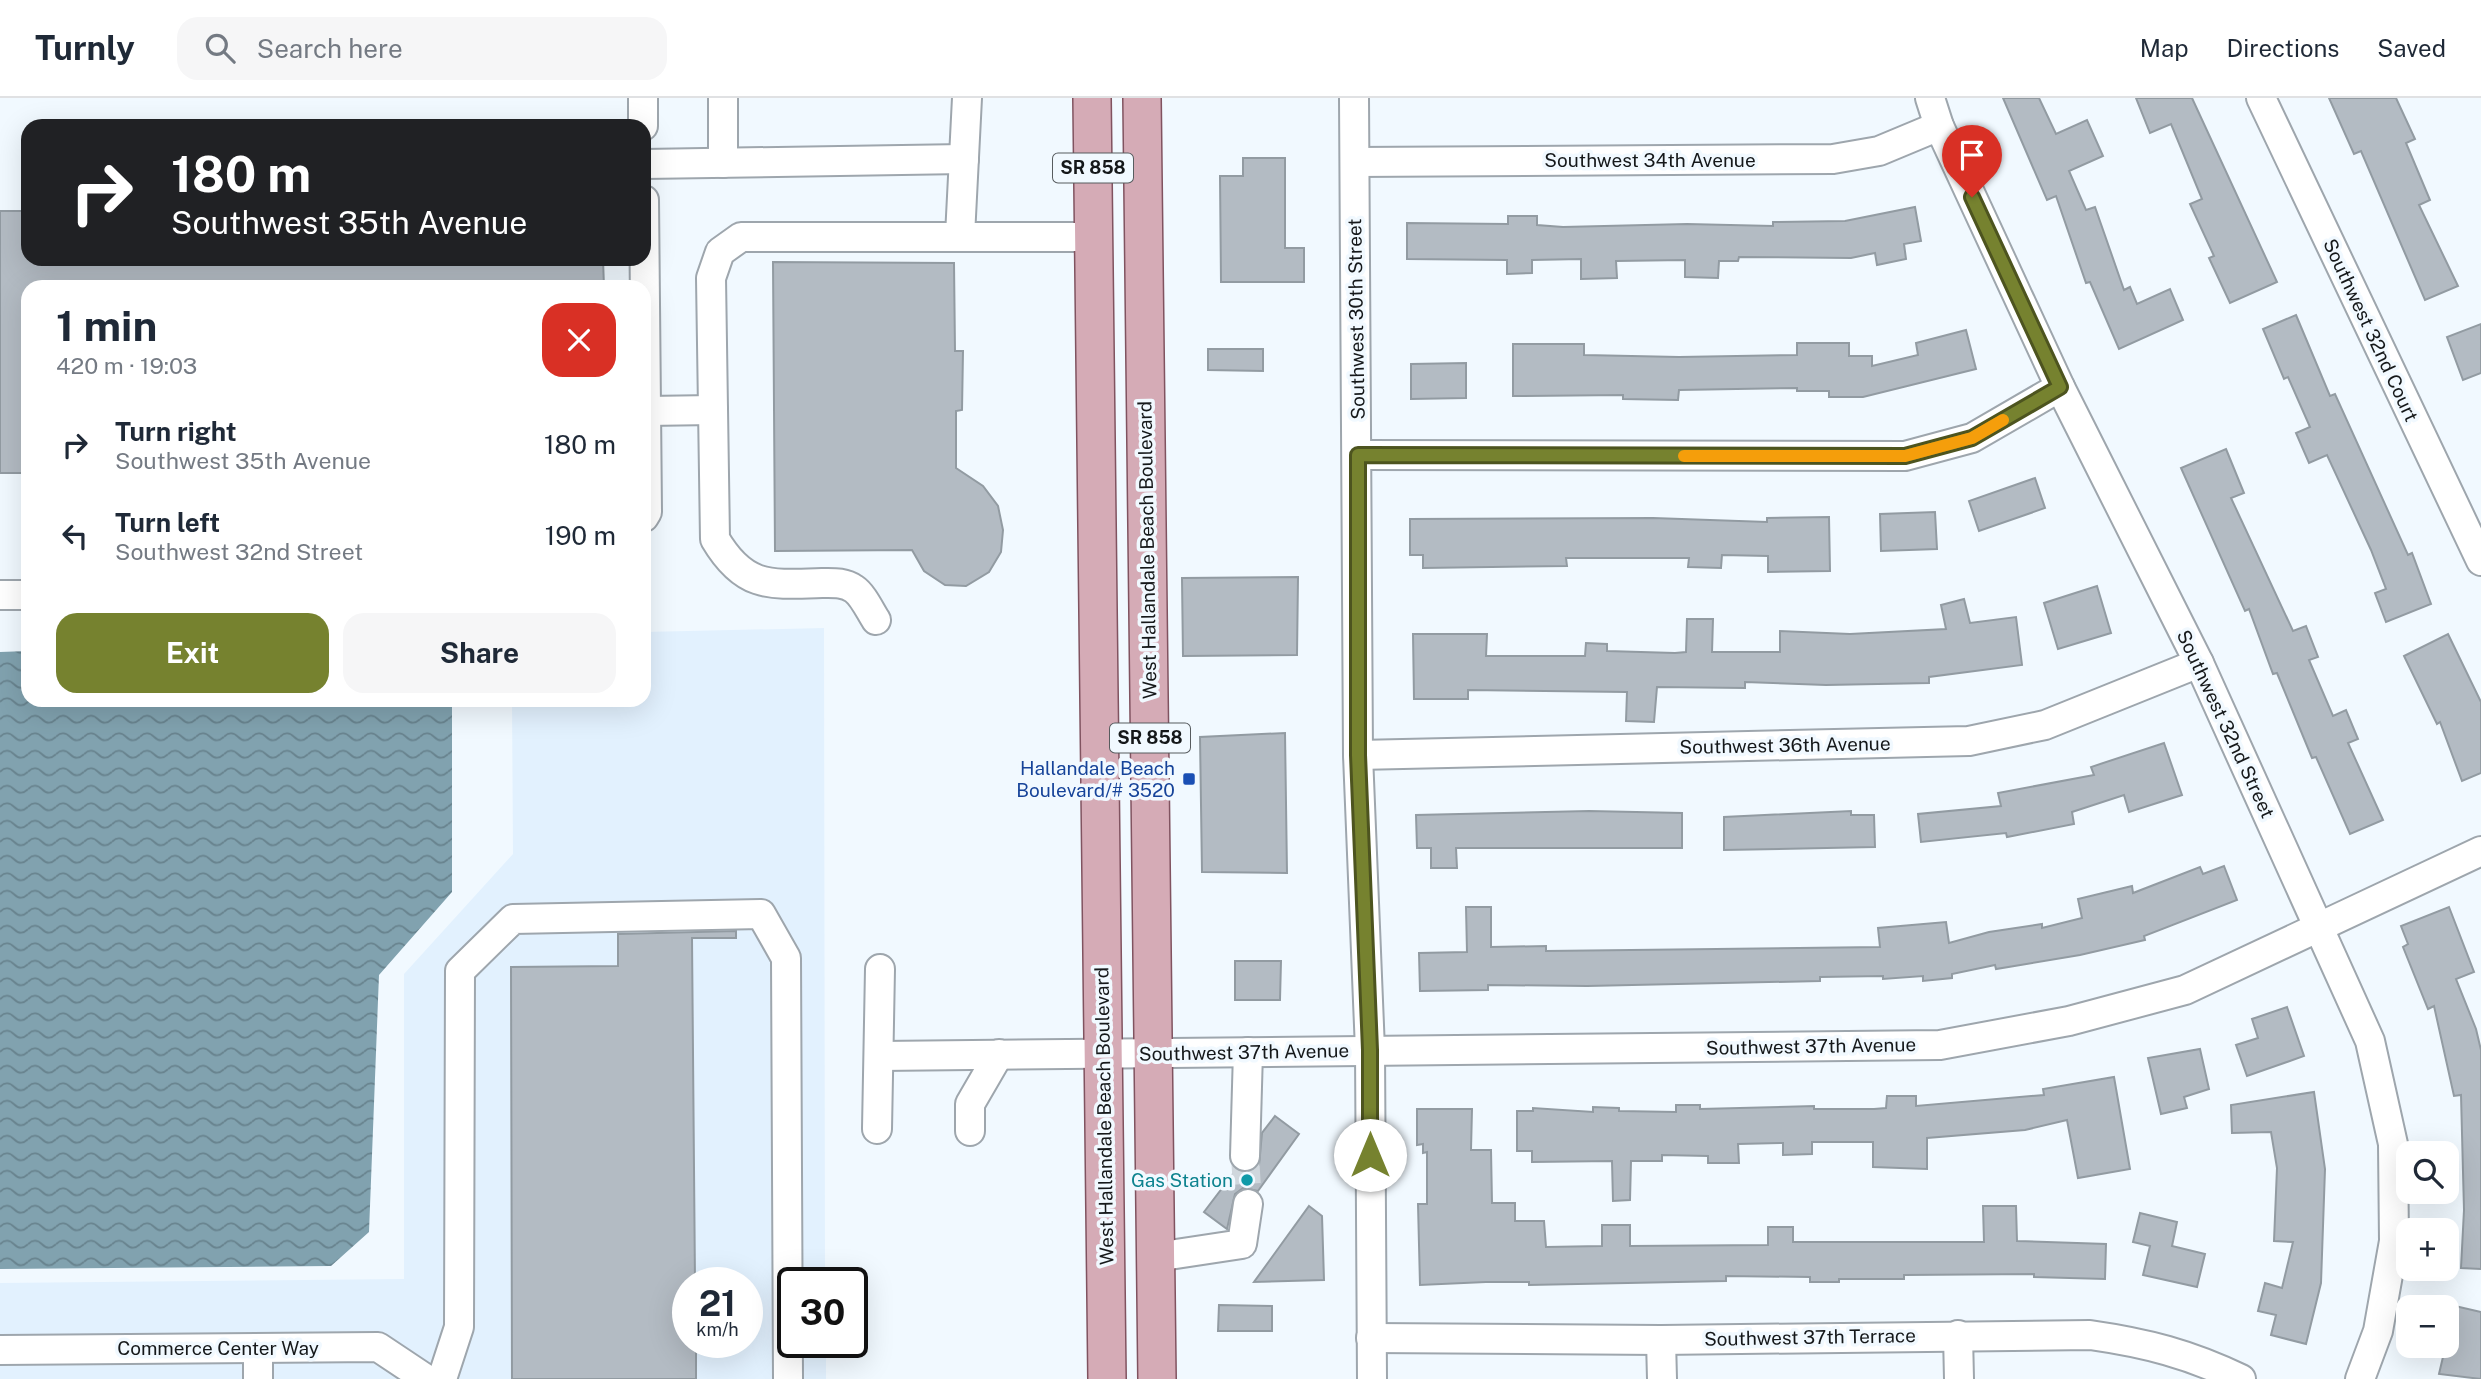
<!DOCTYPE html>
<meta charset="utf-8">
<style>
body{margin:0;font-family:"Public Sans",sans-serif;background:#f6f6f7;color:#1f2937;height:100vh;display:flex;flex-direction:column;font-size:26px;white-space:nowrap}
*{box-sizing:border-box;margin:0}
p{font-size:23px;color:#747a83}
.icon{flex:none;width:38px;height:38px;fill:none;stroke:currentColor;stroke-width:2;stroke-linecap:round;stroke-linejoin:round}
.map{position:relative;flex:1;overflow:hidden}
.drawer{position:absolute;left:21px;top:182px;width:630px;height:427px;display:flex;flex-direction:column;background:#fff;border-radius:21px;box-shadow:0 7px 28px #0002}
.drawer>*{flex:none}
.guide{position:absolute;left:21px;top:21px;width:630px;height:147px;border-radius:21px;box-shadow:0 7px 28px #0002;background:#202124;color:#fff;overflow:hidden}
.fabs{position:absolute;left:2396px;top:1043px;display:grid;gap:14px}
.fabs a{display:grid;place-items:center;width:63px;height:63px;border-radius:14px;background:#fff;box-shadow:0 7px 28px #0002;font-size:35px}
.speed{position:absolute;left:672px;top:1169px;display:flex;gap:14px;font-size:35px;font-weight:700;text-align:center}
.speed>*{display:grid;place-content:center;width:91px;height:91px;border-radius:50%;background:#fff;box-shadow:0 7px 28px #0002;line-height:1}
.speed small{font-size:18px;font-weight:400}
.speed .limit{border:4px solid #111;border-radius:10px;background:#fff;color:#111}
.pin{position:absolute;display:grid;place-items:center;width:60px;height:60px;color:#fff;margin:-72px -30px;border-radius:50% 50% 50% 0;rotate:-45deg;box-shadow:0 0 7px #0007}
.pin .icon{rotate:45deg}
.me{position:absolute;width:77px;margin:-38px;rotate:0deg;stroke-linejoin:round;filter:drop-shadow(0 0 5px #0008)}
.turn{display:flex;align-items:center;gap:24px;height:147px;padding:0 35px;font-size:32px}
.turn .icon{width:91px;height:91px;stroke-width:2.5}
.turn b{display:block;font-size:49px;line-height:60px}
.round{display:grid;place-items:center;flex:none;width:74px;height:74px;border-radius:21px;background:#f6f6f7}
.head{display:flex;align-items:center;justify-content:space-between;height:119px;padding:0 35px}
h1{font-size:42px;font-weight:700;line-height:52px}
.cta{display:flex;gap:14px;margin-top:auto;padding:14px 35px}
.cta a{flex:1;height:80px;border-radius:21px;background:#76822f;color:#fff;font-size:28px;font-weight:700;line-height:80px;text-align:center}
.cta a+a{background:#f6f6f7;color:#1f2937}
ul{padding:0;list-style:none}
li{display:flex;align-items:center;gap:21px;height:91px;padding:0 35px}
li div{flex:1}
li b{display:block;font-size:26px}
li em{font-style:normal}
header{display:flex;align-items:center;gap:42px;box-sizing:border-box;height:98px;padding:0 35px;background:#fff;border-bottom:2px solid #e0e1e3}
header strong{font-size:33px}
nav{display:flex;gap:38px;margin-inline-start:auto;font-size:24px}
.search{width:490px;height:63px;background:#f6f6f7;display:flex;align-items:center;gap:18px;box-sizing:border-box;padding:0 24px;border-radius:21px;color:#747a83;font-size:26px}
.map>svg:first-child{display:block}
.built{fill:#e2f1fe;fill-rule:evenodd}
.water{fill:url(#water-waves)}
.building{fill:#b3bbc3;stroke:#929ba2;stroke-width:2}
.lines{fill:none;stroke-linecap:round;stroke-linejoin:round}
.minor-tunnel{stroke:#d0d7dd;stroke-width:28;stroke-dasharray:28 14;stroke-linecap:butt}
.minor-casing{stroke:#9ea6ad;stroke-width:32}
.major-casing{stroke:#805360;stroke-width:40}
.minor{stroke:#fff;stroke-width:28}
.major{stroke:#d5abb6;stroke-width:37}
.route-casing{stroke:#4d541f;stroke-width:18}
.route{stroke:#76822f;stroke-width:12}
.slow{stroke:#f59e0b;stroke-width:12}
.transit-dot{fill:#1a4fb4;stroke:#f1f9ff;stroke-width:2.5}
.culture-dot{fill:#0f9aa8;stroke:#f1f9ff;stroke-width:2.5}
.labels{text-anchor:middle;stroke-width:7;stroke-linejoin:round;paint-order:stroke}
.shield{fill:#f1f9ff;stroke:#575c5f;stroke-width:2}
.shield-label{font-size:18px;font-weight:bold;fill:#15181a}
.street-label{font-size:19px;fill:#15181a;stroke:#f1f9ff}
.transit-label{font-size:19px;fill:#164399;stroke:#f1f9ff;text-anchor:end}
.culture-label{font-size:19px;fill:#0d838f;stroke:#f1f9ff;text-anchor:end}
</style>
<header>
<strong>Turnly</strong>
<div class="search"><svg class="icon" aria-label="search" viewBox="0 0 24 24"><circle cx="10" cy="10" r="6"/><path d="M15 15l6 6"/></svg>Search here</div>
<nav><a>Map</a><a>Directions</a><a>Saved</a></nav>
</header>
<div class="map">
<svg width="2481" height="1281" viewBox="0 0 2481 1281">
<defs>
<pattern id="water-waves" width="16" height="10" patternUnits="userSpaceOnUse" patternTransform="scale(1.75)"><rect width="16" height="10" fill="#81a2af"/><path d="M0 5q4-4 8 0t8 0" fill="none" stroke="#68838e"/></pattern>
</defs>
<rect width="100%" height="100%" fill="#f1f9ff"/>
<path class="built" d="M 824,530 L 825,1185 L 793,1185 L 793,1244 L 826,1244 L 826,1281 L 0,1281 L 0,1185 L 404,1181 L 404,876 L 513,756 L 512,602 L 644,602 L 644,534 ZM 688,1185 L 747,1185 L 747,1244 L 688,1244 Z"/>
<path class="water" d="M 28,553 L 28,602 L 452,602 L 452,794 L 379,877 L 369,1134 L 331,1168 L 0,1171 L 0,554 Z"/>
<g class="building">
<path d="M 2003,0 L 2039,0 L 2056,36 L 2087,22 L 2103,58 L 2069,73 L 2086,112 L 2095,109 L 2124,192 L 2130,189 L 2137,206 L 2170,191 L 2183,222 L 2119,251 L 2090,184 L 2086,185 L 2056,98 L 2047,102 Z"/>
<path d="M 2136,0 L 2192,0 L 2277,184 L 2230,205 L 2209,160 L 2214,158 L 2190,106 L 2202,101 L 2171,26 L 2150,35 Z"/>
<path d="M 2329,0 L 2396,0 L 2415,41 L 2406,45 L 2430,102 L 2419,107 L 2458,188 L 2425,202 L 2361,53 L 2354,56 Z"/>
<path d="M 1243,60 L 1285,60 L 1285,150 L 1304,150 L 1304,184 L 1221,184 L 1220,78 L 1243,78 Z"/>
<path d="M 1915,109 L 1921,143 L 1904,146 L 1906,161 L 1877,167 L 1875,155 L 1851,160 L 1739,159 L 1738,163 L 1719,163 L 1718,180 L 1685,179 L 1685,162 L 1616,163 L 1617,180 L 1581,181 L 1581,161 L 1532,162 L 1532,175 L 1507,176 L 1507,162 L 1407,161 L 1407,125 L 1508,126 L 1508,118 L 1537,118 L 1537,127 L 1563,129 L 1687,126 L 1773,128 L 1773,124 L 1845,123 Z"/>
<path d="M 0,113 L 28,113 L 28,161 L 603,161 L 604,189 L 28,189 L 28,375 L 0,375 Z"/>
<path d="M 773,164 L 954,165 L 955,253 L 963,253 L 962,312 L 956,313 L 956,370 L 983,388 L 998,408 L 1003,432 L 1001,454 L 989,474 L 966,488 L 945,487 L 924,473 L 912,452 L 775,453 Z"/>
<path d="M 2296,217 L 2330,298 L 2335,296 L 2408,457 L 2412,455 L 2431,506 L 2386,524 L 2375,495 L 2386,491 L 2371,452 L 2327,357 L 2309,365 L 2296,335 L 2310,329 L 2288,279 L 2284,281 L 2263,231 Z"/>
<path d="M 2481,226 L 2481,275 L 2463,282 L 2447,239 Z"/>
<path d="M 1966,232 L 1976,271 L 1863,299 L 1829,299 L 1829,293 L 1797,293 L 1797,290 L 1679,292 L 1678,302 L 1623,301 L 1623,297 L 1513,298 L 1513,246 L 1584,246 L 1584,257 L 1679,259 L 1797,257 L 1797,245 L 1849,245 L 1849,258 L 1872,258 L 1872,268 L 1918,257 L 1916,245 Z"/>
<path d="M 1208,251 L 1263,251 L 1263,273 L 1208,272 Z"/>
<path d="M 1466,265 L 1466,300 L 1411,301 L 1411,266 Z"/>
<path d="M 2226,351 L 2244,395 L 2231,400 L 2293,533 L 2306,528 L 2318,559 L 2309,562 L 2333,618 L 2346,612 L 2358,641 L 2348,645 L 2383,722 L 2350,736 L 2316,659 L 2312,660 L 2277,575 L 2273,576 L 2249,511 L 2245,513 L 2181,370 Z"/>
<path d="M 2035,380 L 2045,410 L 1979,433 L 1969,403 Z"/>
<path d="M 1935,414 L 1937,451 L 1881,453 L 1880,416 Z"/>
<path d="M 1829,419 L 1830,473 L 1768,474 L 1768,458 L 1722,457 L 1721,470 L 1688,469 L 1689,460 L 1566,460 L 1567,468 L 1423,470 L 1423,457 L 1410,457 L 1410,421 L 1653,420 L 1767,424 L 1767,420 Z"/>
<path d="M 1298,479 L 1297,557 L 1183,558 L 1182,480 Z"/>
<path d="M 2097,488 L 2111,535 L 2058,551 L 2044,505 Z"/>
<path d="M 1964,501 L 1970,525 L 2016,519 L 2022,567 L 1929,579 L 1929,585 L 1826,587 L 1745,584 L 1745,590 L 1657,589 L 1654,624 L 1626,623 L 1627,594 L 1468,592 L 1468,601 L 1414,601 L 1413,536 L 1487,536 L 1486,558 L 1585,558 L 1586,545 L 1607,546 L 1607,553 L 1675,555 L 1686,554 L 1687,521 L 1713,521 L 1712,554 L 1780,554 L 1780,533 L 1850,536 L 1946,531 L 1941,507 Z"/>
<path d="M 2448,536 L 2481,604 L 2481,675 L 2462,683 L 2440,624 L 2437,626 L 2404,558 Z"/>
<path d="M 1285,635 L 1287,775 L 1202,774 L 1200,639 Z"/>
<path d="M 2164,645 L 2182,697 L 2129,714 L 2124,697 L 2072,714 L 2074,726 L 2007,739 L 2006,735 L 1921,744 L 1918,716 L 2001,708 L 1998,695 L 2094,677 L 2091,669 Z"/>
<path d="M 1589,713 L 1682,715 L 1682,750 L 1456,750 L 1457,770 L 1431,770 L 1431,750 L 1417,750 L 1416,717 Z"/>
<path d="M 1851,713 L 1851,717 L 1874,717 L 1875,749 L 1724,752 L 1724,719 Z"/>
<path d="M 2224,768 L 2237,802 L 2144,838 L 2145,842 L 2080,857 L 1996,871 L 1995,867 L 1952,876 L 1952,880 L 1923,883 L 1923,878 L 1883,881 L 1883,878 L 1820,879 L 1820,883 L 1587,888 L 1488,887 L 1488,892 L 1420,893 L 1419,855 L 1467,854 L 1466,809 L 1491,809 L 1491,849 L 1546,848 L 1546,853 L 1880,849 L 1878,830 L 1946,824 L 1949,845 L 1989,834 L 2042,826 L 2042,830 L 2082,820 L 2078,801 L 2132,788 L 2133,795 L 2200,769 L 2203,776 Z"/>
<path d="M 2449,809 L 2474,874 L 2456,881 L 2476,931 L 2481,952 L 2481,1171 L 2461,1170 L 2464,1112 L 2461,997 L 2454,998 L 2434,908 L 2428,911 L 2403,849 L 2408,846 L 2401,828 Z"/>
<path d="M 736,833 L 736,840 L 692,840 L 695,1185 L 688,1185 L 688,1244 L 696,1244 L 696,1281 L 512,1281 L 511,869 L 618,868 L 618,836 Z"/>
<path d="M 1235,863 L 1281,863 L 1280,902 L 1235,902 Z"/>
<path d="M 2287,909 L 2304,958 L 2247,978 L 2236,947 L 2258,940 L 2252,921 Z"/>
<path d="M 2200,951 L 2209,991 L 2184,999 L 2187,1010 L 2161,1016 L 2148,960 Z"/>
<path d="M 2114,979 L 2130,1071 L 2078,1080 L 2067,1022 L 2025,1032 L 1927,1040 L 1927,1071 L 1873,1069 L 1873,1044 L 1812,1044 L 1812,1056 L 1783,1057 L 1783,1045 L 1738,1046 L 1739,1065 L 1708,1065 L 1708,1058 L 1662,1057 L 1662,1063 L 1631,1063 L 1630,1102 L 1613,1103 L 1612,1063 L 1532,1064 L 1532,1053 L 1517,1053 L 1517,1013 L 1533,1013 L 1533,1010 L 1593,1014 L 1593,1009 L 1619,1010 L 1619,1013 L 1676,1014 L 1676,1007 L 1700,1007 L 1700,1011 L 1814,1008 L 1814,1011 L 1874,1011 L 1886,1010 L 1887,998 L 1916,998 L 1916,1008 L 2044,997 L 2043,991 Z"/>
<path d="M 2314,994 L 2325,1071 L 2321,1185 L 2306,1246 L 2271,1237 L 2276,1217 L 2258,1213 L 2265,1185 L 2282,1190 L 2293,1144 L 2274,1143 L 2277,1070 L 2271,1034 L 2232,1035 L 2231,1007 Z"/>
<path d="M 1417,1011 L 1472,1011 L 1471,1052 L 1491,1052 L 1492,1105 L 1515,1105 L 1515,1123 L 1544,1123 L 1546,1149 L 1602,1148 L 1602,1127 L 1630,1127 L 1630,1148 L 1768,1147 L 1768,1129 L 1793,1129 L 1793,1144 L 1984,1144 L 1983,1108 L 2016,1108 L 2017,1143 L 2106,1146 L 2105,1181 L 2034,1179 L 2034,1176 L 1904,1177 L 1904,1181 L 1839,1181 L 1839,1184 L 1810,1184 L 1810,1179 L 1726,1178 L 1726,1183 L 1529,1187 L 1529,1184 L 1486,1184 L 1420,1187 L 1418,1106 L 1427,1106 L 1427,1054 L 1423,1055 L 1423,1046 L 1417,1047 Z"/>
<path d="M 1275,1018 L 1299,1036 L 1258,1093 L 1243,1090 L 1235,1096 L 1227,1131 L 1204,1114 L 1236,1072 L 1245,1075 L 1259,1067 L 1262,1035 Z"/>
<path d="M 1309,1108 L 1322,1118 L 1324,1182 L 1254,1184 Z"/>
<path d="M 2140,1115 L 2177,1124 L 2172,1148 L 2205,1156 L 2197,1189 L 2143,1177 L 2150,1148 L 2133,1144 Z"/>
<path d="M 1219,1207 L 1272,1208 L 1272,1233 L 1218,1233 Z"/>
<path d="M 2455,1208 L 2481,1214 L 2481,1281 L 2439,1276 Z"/>
</g>
<g class="lines">
<path class="minor-tunnel" d="M 1245,1058 L 1248,1106"/>
<g class="minor-casing">
<g id="minor">
<path d="M 643,0 L 643,28"/>
<path d="M 723,0 L 723,65"/>
<path d="M 1354,0 L 1358,657 L 1370,952 L 1372,1281"/>
<path d="M 1930,0 L 1939,28 L 2060,289 L 2199,565 L 2370,943 L 2393,1046 L 2394,1143 L 2378,1233 L 2360,1281"/>
<path d="M 2261,0 L 2481,463"/>
<path d="M 1355,64 L 1833,61 L 1879,53 L 1939,28"/>
<path d="M 644,66 L 964,61"/>
<path d="M 644,102 L 647,414 L 644,419"/>
<path d="M 960,138 L 967,0"/>
<path d="M 647,313 L 713,312"/>
<path d="M 1358,357 L 1905,358 L 1972,340 L 2060,289"/>
<path d="M 0,497 L 28,497"/>
<path d="M 876,522 C 870,513 863,497 854,491 C 844,484 833,485 822,485 C 769,487 744,490 715,441 L 711,180 L 720,154 L 741,139 L 1094,139"/>
<path d="M 1358,657 L 1969,643 L 2045,627 L 2199,565"/>
<path d="M 880,958 L 1940,947 L 2069,923 L 2185,892 L 2481,753"/>
<path d="M 877,1031 L 880,871"/>
<path d="M 970,1033 L 970,1006 L 999,956"/>
<path d="M 1245,1058 L 1248,954"/>
<path d="M 1156,1159 L 1242,1146 L 1248,1106"/>
<path d="M 1958,1237 L 1959,1281"/>
<path d="M 1371,1240 L 1661,1242 L 2090,1237 C 2146,1245 2189,1256 2241,1281"/>
<path d="M 1661,1242 L 1662,1281"/>
<path d="M 258,1250 L 258,1281"/>
<path d="M 0,1252 L 378,1249 L 426,1281"/>
<path d="M 442,1281 L 459,1229 L 460,873 L 513,821 L 761,816 L 786,860 L 788,1281"/>
</g>
</g>
<g class="major-casing">
<g id="major">
<path d="M 1092,0 L 1107,1281"/>
<path d="M 1142,0 L 1157,1281"/>
</g>
</g>
<use href="#minor" class="minor"/>
<use href="#major" class="major"/>
</g>
<g class="lines">
<g class="route-casing">
<path id="route" d="M 1370,1057 L 1370,952 L 1358,657 L 1358,357 L 1905,358 L 1972,340 L 2060,289 L 1972,99"/>
</g>
<use href="#route" class="route"/>
<path class="slow" d="M 1684,358 L 1905,358 L 1972,340 L 2003,322"/>
</g>
<rect class="transit-dot" x="1182" y="674" width="14" height="14" rx="3.5"/>
<circle class="culture-dot" cx="1247" cy="1082" r="7"/>
<g class="labels">
<g class="shield">
<rect x="1053" y="55.5" width="80" height="29" rx="5"/>
<rect x="1110" y="625.5" width="80" height="29" rx="5"/>
</g>
<g class="shield-label">
<text x="1093" y="76">SR 858</text>
<text x="1150" y="646">SR 858</text>
</g>
<g class="street-label">
<text x="1650" y="69">Southwest 34th Avenue</text>
<text transform="translate(1356 221) rotate(-91)" y="7">Southwest 30th Street</text>
<text transform="translate(2371 232) rotate(65)" y="7">Southwest 32nd Court</text>
<text transform="translate(1147 452) rotate(-91)" y="7">West Hallandale Beach Boulevard</text>
<text transform="translate(2226 626) rotate(65)" y="7">Southwest 32nd Street</text>
<text transform="translate(1785 647) rotate(-1)" y="7">Southwest 36th Avenue</text>
<text transform="translate(1811 948) rotate(-1)" y="7">Southwest 37th Avenue</text>
<text transform="translate(1244 954) rotate(-1)" y="7">Southwest 37th Avenue</text>
<text transform="translate(1104 1018) rotate(-91)" y="7">West Hallandale Beach Boulevard</text>
<text transform="translate(1810 1239) rotate(-1)" y="7">Southwest 37th Terrace</text>
<text x="218" y="1257">Commerce Center Way</text>
</g>
<g class="transit-label">
<text x="1175" y="677">Hallandale Beach<tspan x="1175" dy="22">Boulevard/# 3520</tspan></text>
</g>
<g class="culture-label">
<text x="1233" y="1089">Gas Station</text>
</g>
</g>
</svg>
<div class="fabs">
<a><svg class="icon" aria-label="search" viewBox="0 0 24 24"><circle cx="10" cy="10" r="6"/><path d="M15 15l6 6"/></svg></a>
<a>+</a>
<a>−</a>
</div>
<div class="speed"><div>21<small>km/h</small></div><div class="limit">30</div></div>
<div class="pin" style="left:1972px;top:99px;background:#d93025"><svg class="icon" aria-label="arrive" viewBox="0 0 24 24"><path d="M6 21V4h12l-3 4 3 4H6"/></svg></div>
<svg class="me" style="left:1370px;top:1057px" viewBox="-20 -20 40 40"><circle r="19" fill="#fff"/><path d="M0-13L10 11 0 6-10 11z" fill="#76822f"/></svg>
<div class="guide">
<div class="turn"><svg class="icon" aria-label="right" viewBox="0 0 24 24"><path d="M7 20v-9h11M14 6l5 5-5 5"/></svg><div><b>180 m</b>Southwest 35th Avenue</div></div>
</div>
<section class="drawer">
<div class="head"><div><h1>1 min</h1><p>420 m · 19:03</p></div><a class="round" style="background:#d93025;color:#fff"><svg class="icon" aria-label="close" viewBox="0 0 24 24"><path d="M6 6l12 12M18 6L6 18"/></svg></a></div>
<ul>
<li><svg class="icon" aria-label="right" viewBox="0 0 24 24"><path d="M7 20v-9h11M14 6l5 5-5 5"/></svg><div><b>Turn right</b><p>Southwest 35th Avenue</p></div><em>180 m</em></li>
<li><svg class="icon" aria-label="left" viewBox="0 0 24 24"><path d="M17 20v-9H6M10 6l-5 5 5 5"/></svg><div><b>Turn left</b><p>Southwest 32nd Street</p></div><em>190 m</em></li>
</ul>
<div class="cta"><a>Exit</a><a>Share</a></div>
</section>
</div>
